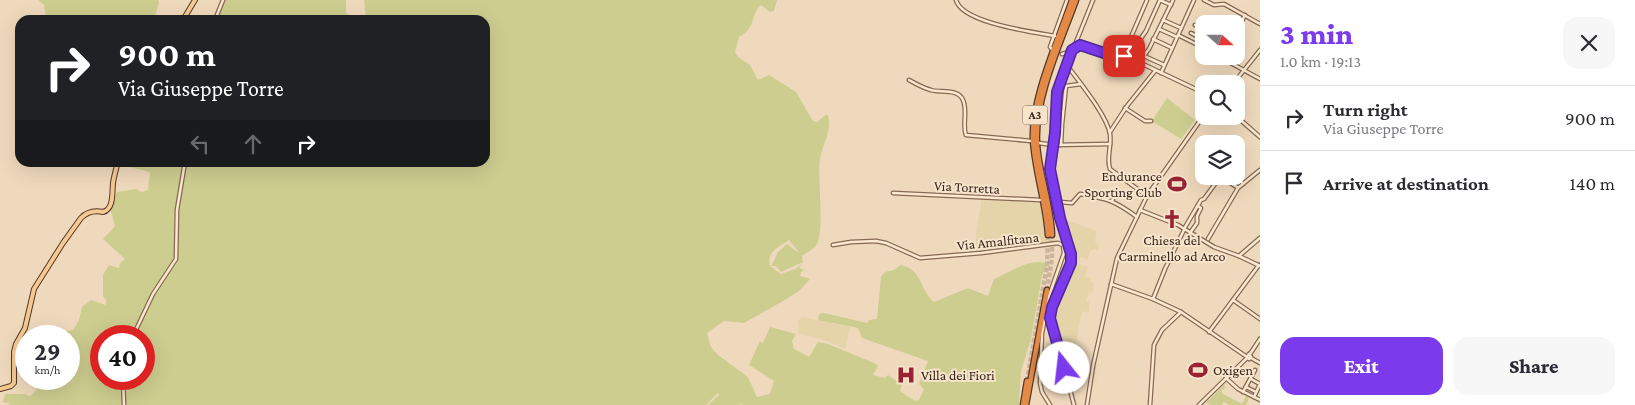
<!DOCTYPE html>
<meta charset="utf-8">
<style>
body{margin:0;font-family:"Crimson Pro",serif;background:#f7f7f7;color:#2b2b33;height:100vh;display:flex;flex-direction:column;font-size:19px;white-space:nowrap}
*{box-sizing:border-box;margin:0}
p{font-size:16px;color:#7c7c81}
.icon{flex:none;width:28px;height:28px;fill:none;stroke:currentColor;stroke-width:2;stroke-linecap:round;stroke-linejoin:round}
.map{position:relative;flex:1;overflow:hidden}
.details{display:flex;flex-direction:column;background:#fff;width:375px}
.details>*{flex:none}
.guide{position:absolute;left:15px;top:15px;width:475px;height:152px;border-radius:15px;box-shadow:0 5px 20px #0002;background:#202124;color:#fff;overflow:hidden}
.needle{width:32px;rotate:111deg}
.buttons{position:absolute;left:1195px;top:15px;display:grid;gap:10px}
.buttons a{display:grid;place-items:center;width:50px;height:50px;border-radius:10px;background:#fff;box-shadow:0 5px 20px #0002;font-size:25px}
.speed{position:absolute;left:15px;top:325px;display:flex;gap:10px;font-size:25px;font-weight:700;text-align:center}
.speed>*{display:grid;place-content:center;width:65px;height:65px;border-radius:50%;background:#fff;box-shadow:0 5px 20px #0002;line-height:1}
.speed small{font-size:12px;font-weight:400}
.speed .limit{border:8px solid #d22;background:#fff;color:#111}
.pin{position:absolute;display:grid;place-items:center;width:42px;height:42px;color:#fff;margin:-21px;border-radius:10px;box-shadow:0 2px 8px #0006}
.me{position:absolute;width:55px;margin:-28px;rotate:344deg;stroke-linejoin:round;filter:drop-shadow(0 0 4px #0008)}
.turn{display:flex;align-items:center;gap:18px;height:105px;padding:0 20px;font-size:22px}
.turn .icon{width:65px;height:65px;stroke-width:2.5}
.turn b{display:block;font-size:35px;line-height:42px}
.lanes{display:flex;align-items:center;height:48px;padding:0 20px;background:#0003;justify-content:center;gap:25px;direction:ltr}
.lanes .off{opacity:.35}
.round{display:grid;place-items:center;flex:none;width:52px;height:52px;border-radius:15px;background:#f7f7f7}
.overview{display:flex;align-items:center;justify-content:space-between;height:85px;padding:0 20px}
h1{font-size:30px;font-weight:800;line-height:38px;color:#7c3aed}
.primary-button{display:flex;gap:10px;margin-top:auto;padding:10px 20px}
.primary-button a{flex:1;height:58px;border-radius:15px;background:#7c3aed;color:#fff;font-size:20px;font-weight:800;line-height:58px;text-align:center}
.primary-button a+a{background:#f7f7f7;color:#2b2b33}
ul{padding:0;list-style:none}
li{display:flex;align-items:center;gap:15px;height:65px;padding:0 20px;border-top:1px solid #e1e1e2}
li div{flex:1}
li b{display:block;font-size:19px}
li em{font-style:normal}
main{display:flex;flex:1;min-height:0}
.map>svg:first-child{display:block}
.farmland{fill:#e5d4a9}
.green{fill:#cdcd90;fill-rule:evenodd}
.lines{fill:none;stroke-linecap:round;stroke-linejoin:round}
.minor-tunnel{stroke:#cab59c;stroke-width:2.5;stroke-dasharray:2.5 1;stroke-linecap:butt}
.highway-tunnel{stroke:#cab59c;stroke-width:4.5;stroke-dasharray:4.5 2;stroke-linecap:butt}
.minor-casing{stroke:#876955;stroke-width:5}
.major-casing{stroke:#54382a;stroke-width:6}
.highway-casing{stroke:#54382a;stroke-width:7}
.minor{stroke:#fae8cf;stroke-width:2.5}
.major{stroke:#f6c990;stroke-width:4}
.highway{stroke:#e58a46;stroke-width:4.5}
.route-casing{stroke:#51269a;stroke-width:12}
.route{stroke:#7c3aed;stroke-width:9}
.labels{text-anchor:middle;stroke-width:4;stroke-linejoin:round;paint-order:stroke}
.shield{fill:#f7e4cb;stroke:#705e4f;stroke-width:1}
.shield-label{font-size:12px;font-weight:bold;fill:#36241a}
.poi-label{font-size:14px;fill:#36241a;stroke:#f7e4cb;text-anchor:start}
.street-label{font-size:14px;fill:#36241a;stroke:#f7e4cb}
</style>
<main>
<div class="map">
<svg width="1260" height="405" viewBox="0 0 1260 405">
<rect width="100%" height="100%" fill="#efd9bc"/>
<g class="farmland">
<path d="M 982,197 L 1042,201 L 1043,214 L 1045,222 L 1054,235 L 1054,243 L 976,253 L 976,234 Z"/>
<path d="M 1063,219 L 1097,231 L 1095,241 L 1099,246 L 1098,250 L 1094,249 L 1090,251 L 1088,259 L 1080,257 L 1079,264 L 1088,267 L 1085,276 L 1091,278 L 1090,282 L 1094,283 L 1092,293 L 1089,292 L 1086,301 L 1089,302 L 1089,313 L 1082,311 L 1072,361 L 1063,359 L 1053,321 L 1056,304 L 1073,264 L 1073,251 L 1066,234 Z"/>
<path d="M 803,317 L 850,327 L 845,349 L 827,341 L 797,333 L 799,327 L 798,320 Z"/>
</g>
<g class="green">
<path d="M 38,0 L 158,0 L 159,2 L 154,20 L 36,20 L 46,17 L 44,5 Z"/>
<path d="M 224,0 L 346,0 L 346,12 L 353,20 L 216,20 Z"/>
<path d="M 364,0 L 777,0 L 774,11 L 770,12 L 761,5 C 750,15 756,29 739,37 L 735,52 L 738,57 L 750,65 L 758,80 L 769,75 L 796,92 L 813,121 L 817,122 L 827,114 C 834,127 822,145 820,159 C 817,180 825,227 817,244 C 814,249 806,253 802,256 L 803,262 L 781,272 L 776,266 L 771,266 L 778,252 L 787,244 L 800,254 L 789,240 C 778,248 767,251 770,266 L 781,274 L 795,269 L 802,264 L 799,268 L 804,270 L 801,272 L 800,276 L 810,279 L 799,291 L 783,301 L 744,323 L 724,321 L 707,333 L 711,347 L 718,355 L 748,377 L 757,397 L 770,394 L 774,381 L 749,365 L 760,341 L 763,343 L 770,327 L 796,334 L 792,341 L 794,349 L 809,357 L 818,342 L 828,344 L 874,363 L 878,366 L 873,375 L 885,378 L 888,375 L 902,385 L 900,391 L 915,401 L 919,400 L 924,389 L 919,384 L 928,361 L 862,338 L 858,328 L 818,320 L 819,314 L 824,313 L 867,323 L 869,320 L 877,319 L 881,277 L 885,272 L 894,270 L 901,265 C 924,271 918,288 934,302 L 968,288 L 988,296 L 994,279 C 1008,273 1035,255 1048,265 L 1042,275 L 1031,339 L 1021,371 L 1019,405 L 743,405 L 739,402 L 741,405 L 708,405 L 719,395 L 718,393 L 706,405 L 8,405 L 9,402 L 4,403 L 3,401 L 5,394 L 25,394 L 30,396 L 35,392 L 41,379 L 69,379 L 69,336 L 56,336 L 60,332 L 73,330 L 79,320 L 82,307 L 91,300 L 106,305 L 106,300 L 103,296 L 103,275 L 109,265 L 119,268 L 120,263 L 125,259 L 103,239 L 115,226 L 110,208 L 117,192 L 136,189 L 142,192 L 148,190 L 150,173 C 140,168 129,168 119,164 L 119,163 L 128,163 L 134,167 L 137,164 L 144,166 L 153,165 L 154,162 L 485,162 L 485,20 L 366,20 ZM 101,336 L 144,336 L 144,379 L 101,379 Z"/>
<path d="M 1167,98 L 1195,120 L 1181,139 L 1152,121 Z"/>
<path d="M 1226,383 L 1224,386 L 1226,387 L 1221,391 L 1223,394 L 1242,404 L 1246,396 L 1249,398 L 1246,405 L 1229,405 L 1224,402 L 1222,405 L 1211,405 L 1206,403 Z"/>
</g>
<g class="lines">
<path class="minor-tunnel" d="M 1047,201 L 1059,202"/>
<g class="highway-tunnel">
<path d="M 1047,290 L 1052,258 L 1052,235"/>
<path d="M 1027,381 L 1047,266 L 1048,235"/>
</g>
<g class="minor-casing">
<g id="minor">
<path d="M 956,0 C 962,23 1033,32 1055,36"/>
<path d="M 1204,0 L 1214,5 L 1224,4 L 1260,24"/>
<path d="M 215,20 L 223,0"/>
<path d="M 1163,20 L 1181,28"/>
<path d="M 1195,25 L 1204,30"/>
<path d="M 1159,29 L 1177,37"/>
<path d="M 1191,33 L 1204,40"/>
<path d="M 1236,33 L 1245,15"/>
<path d="M 1178,35 L 1204,48"/>
<path d="M 1153,39 L 1172,48"/>
<path d="M 1076,43 L 1110,55 L 1128,57 L 1204,93"/>
<path d="M 1053,51 L 1050,47 L 1067,0"/>
<path d="M 1062,54 L 1069,52 L 1080,45"/>
<path d="M 1144,56 L 1164,65"/>
<path d="M 1218,56 L 1260,79"/>
<path d="M 1124,57 L 1131,37 L 1147,0"/>
<path d="M 1128,57 L 1146,31 L 1160,0 L 1171,5"/>
<path d="M 1067,62 L 1069,68 C 1081,84 1107,116 1110,134 C 1112,146 1106,158 1110,169 L 1147,196"/>
<path d="M 1139,62 L 1149,49 L 1173,0"/>
<path d="M 1161,73 L 1194,0"/>
<path d="M 909,80 C 916,84 923,88 931,90 C 940,93 958,88 963,100 C 968,111 962,125 966,135 L 1031,141"/>
<path d="M 1233,84 L 1260,50"/>
<path d="M 1125,108 L 1145,121 L 1151,121"/>
<path d="M 1236,116 L 1260,137"/>
<path d="M 1110,132 L 1127,106 L 1155,71"/>
<path d="M 1039,143 L 1053,145 L 1110,144"/>
<path d="M 1061,145 L 1062,124 L 1066,86 L 1081,84"/>
<path d="M 1236,174 L 1243,184"/>
<path d="M 893,193 L 1040,200"/>
<path d="M 1112,201 L 1115,194"/>
<path d="M 1060,202 L 1072,203 L 1080,194 C 1108,199 1114,200 1137,217"/>
<path d="M 1140,210 L 1178,225 L 1214,247 L 1239,256 L 1260,266"/>
<path d="M 1184,229 L 1201,200 L 1204,199 L 1220,177 L 1237,187"/>
<path d="M 1190,233 L 1197,223 L 1197,216 L 1201,208 L 1198,206"/>
<path d="M 1208,239 L 1238,188 L 1260,170"/>
<path d="M 833,245 L 851,242 L 876,241 L 886,243 L 920,258 L 981,253 L 1058,243 L 1063,245 L 1064,253 L 1049,296 L 1042,333 L 1040,383 L 1042,392 L 1050,405"/>
<path d="M 1239,256 L 1260,238"/>
<path d="M 1111,284 L 1153,299 L 1181,312 L 1247,357"/>
<path d="M 1153,299 L 1165,269 L 1184,230"/>
<path d="M 1233,300 L 1260,319"/>
<path d="M 1209,332 L 1259,265"/>
<path d="M 133,336 L 153,294 L 176,259 L 177,210 L 185,162"/>
<path d="M 1249,354 L 1251,357 L 1249,359 L 1247,357 Z"/>
<path d="M 1250,354 L 1260,339"/>
<path d="M 1251,358 L 1260,363"/>
<path d="M 1226,378 L 1238,389 L 1260,400"/>
<path d="M 123,379 L 124,405"/>
<path d="M 1251,379 L 1260,384 L 1254,397"/>
<path d="M 1246,387 L 1256,392"/>
<path d="M 1243,392 L 1255,370"/>
<path d="M 1074,405 L 1051,318 L 1052,307 L 1069,268 L 1071,258 L 1070,250 L 1060,218 L 1050,169 L 1055,133 L 1057,92 L 1060,82 L 1093,0"/>
<path d="M 1087,405 L 1093,366 L 1117,258 L 1147,196 L 1204,115"/>
<path d="M 1150,405 L 1154,345 L 1162,330 L 1181,312"/>
<path d="M 1199,405 L 1247,358"/>
</g>
</g>
<g class="major-casing">
<g id="major">
<path d="M 183,20 L 195,0"/>
<path d="M 0,389 L 11,386 L 14,383 L 14,352 L 16,344 L 25,328 L 34,289 L 63,243 L 81,218 C 87,212 94,210 103,212 C 114,209 112,193 113,183 C 114,176 116,169 118,162"/>
</g>
</g>
<g class="highway-casing">
<g id="highway">
<path d="M 1048,235 C 1046,203 1035,172 1033,140 C 1031,98 1058,41 1072,0"/>
<path d="M 1052,235 C 1051,204 1039,175 1037,144 C 1034,99 1061,42 1076,0"/>
<path d="M 1023,405 L 1027,381"/>
<path d="M 1026,405 L 1047,290"/>
</g>
</g>
<use href="#minor" class="minor"/>
<use href="#major" class="major"/>
<use href="#highway" class="highway"/>
</g>
<g class="lines">
<g class="route-casing">
<path id="route" d="M 1064,368 L 1050,318 L 1052,307 L 1071,263 L 1071,254 L 1060,218 L 1050,169 L 1055,133 L 1057,92 L 1072,50 L 1080,45 L 1110,55 L 1124,56"/>
</g>
<use href="#route" class="route"/>
</g>
<defs>
<g id="stadium-bare" transform="scale(1.5)"><path d="M0-5a6.5 5 0 1 0 0 10a6.5 5 0 1 0 0-10ZM-3.5-1.8h7v3.6h-7Z" fill="#923" stroke="#f7e4cb" stroke-width="2.5" paint-order="stroke"/></g>
<g id="church-bare" transform="scale(1.5)"><path d="M-1.2-6h2.4v3.5h3.3v2.4h-3.3V6h-2.4V-.1h-3.3v-2.4h3.3Z" fill="#923" stroke="#f7e4cb" stroke-width="2.5" paint-order="stroke"/></g>
<g id="hospital-bare" transform="scale(1.5)"><path d="M-5-5h3v3.5h4V-5h3V5h-3V1.5h-4V5h-3Z" fill="#923" stroke="#f7e4cb" stroke-width="2.5" paint-order="stroke"/></g>
</defs>
<g fill-rule="evenodd">
<use href="#stadium-bare" x="1177" y="184"/>
<use href="#church-bare" x="1172" y="219"/>
<use href="#stadium-bare" x="1198" y="370"/>
<use href="#hospital-bare" x="906" y="375"/>
</g>
<g class="labels">
<rect class="shield" x="1022.5" y="105.5" width="25" height="19" rx="4"/>
<g class="shield-label">
<text x="1035" y="119">A3</text>
</g>
<g class="poi-label">
<text x="1162" y="181" text-anchor="end">Endurance<tspan x="1162" dy="16">Sporting Club</tspan></text>
<text x="1172" y="245" text-anchor="middle">Chiesa del<tspan x="1172" dy="16">Carminello ad Arco</tspan></text>
<text x="1213" y="375">Oxigen</text>
<text x="921" y="380">Villa dei Fiori</text>
</g>
<g class="street-label">
<text transform="translate(967 187) rotate(3)" y="5">Via Torretta</text>
<text transform="translate(998 241) rotate(-6)" y="5">Via Amalfitana</text>
</g>
</g>
</svg>
<div class="buttons">
<a><svg class="needle" viewBox="-14 -14 28 28"><path d="M0-13l5 13h-10z" fill="#e53935"/><path d="M0 13l5-13h-10z" fill="#7c7c81"/></svg></a>
<a><svg class="icon" aria-label="search" viewBox="0 0 24 24"><circle cx="10" cy="10" r="6"/><path d="M15 15l6 6"/></svg></a>
<a><svg class="icon" aria-label="layers" viewBox="0 0 24 24"><path d="M12 4l9 5-9 5-9-5zM3 14l9 5 9-5"/></svg></a>
</div>
<div class="speed"><div>29<small>km/h</small></div><div class="limit">40</div></div>
<div class="pin" style="left:1124px;top:56px;background:#d93025"><svg class="icon" aria-label="arrive" viewBox="0 0 24 24"><path d="M6 21V4h12l-3 4 3 4H6"/></svg></div>
<svg class="me" style="left:1064px;top:368px" viewBox="-20 -20 40 40"><circle r="19" fill="#fff"/><path d="M0-13L10 11 0 6-10 11z" fill="#7c3aed"/></svg>
<div class="guide">
<div class="turn"><svg class="icon" aria-label="right" viewBox="0 0 24 24"><path d="M7 20v-9h11M14 6l5 5-5 5"/></svg><div><b>900 m</b>Via Giuseppe Torre</div></div>
<div class="lanes"><svg class="icon off" aria-label="left" viewBox="0 0 24 24"><path d="M17 20v-9H6M10 6l-5 5 5 5"/></svg><svg class="icon off" aria-label="ahead" viewBox="0 0 24 24"><path d="M12 20V5M6 11l6-6 6 6"/></svg><svg class="icon" aria-label="right" viewBox="0 0 24 24"><path d="M7 20v-9h11M14 6l5 5-5 5"/></svg></div>
</div>
</div>
<section class="details">
<div class="overview"><div><h1>3 min</h1><p>1.0 km · 19:13</p></div><a class="round"><svg class="icon" aria-label="close" viewBox="0 0 24 24"><path d="M6 6l12 12M18 6L6 18"/></svg></a></div>
<ul>
<li><svg class="icon" aria-label="right" viewBox="0 0 24 24"><path d="M7 20v-9h11M14 6l5 5-5 5"/></svg><div><b>Turn right</b><p>Via Giuseppe Torre</p></div><em>900 m</em></li>
<li><svg class="icon" aria-label="arrive" viewBox="0 0 24 24"><path d="M6 21V4h12l-3 4 3 4H6"/></svg><div><b>Arrive at destination</b></div><em>140 m</em></li>
</ul>
<div class="primary-button"><a>Exit</a><a>Share</a></div>
</section>
</main>
